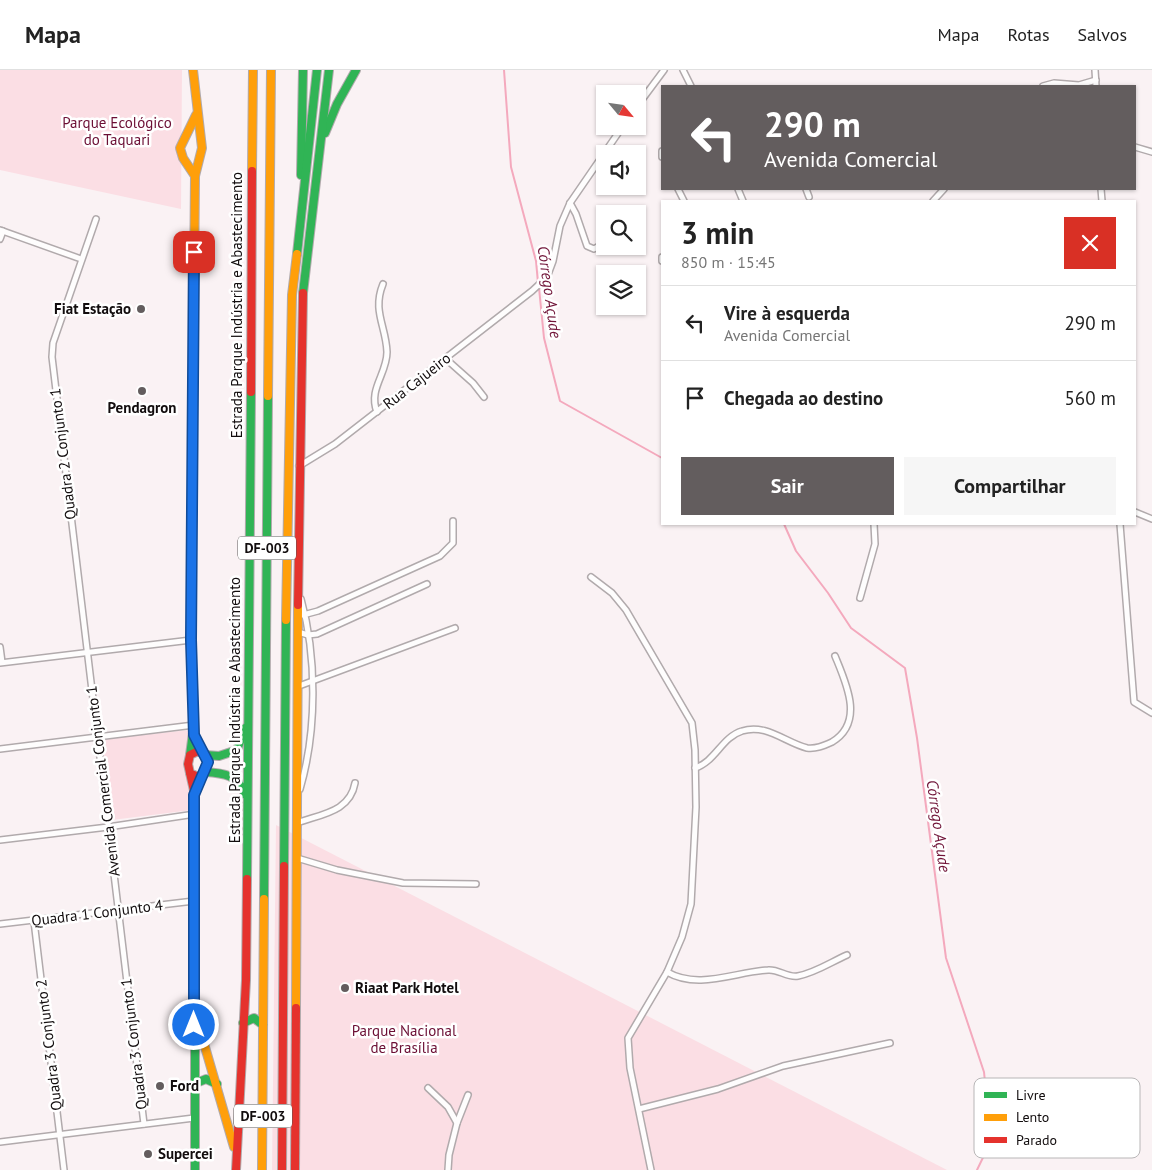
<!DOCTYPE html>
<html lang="pt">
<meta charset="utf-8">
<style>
body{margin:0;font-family:"PT Sans",sans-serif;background:#f6f6f6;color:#222;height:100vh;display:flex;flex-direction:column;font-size:19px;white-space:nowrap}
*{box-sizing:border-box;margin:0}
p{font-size:16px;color:#767676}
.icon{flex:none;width:28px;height:28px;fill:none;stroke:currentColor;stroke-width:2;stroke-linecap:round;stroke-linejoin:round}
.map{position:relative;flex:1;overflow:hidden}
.panel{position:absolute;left:661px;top:130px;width:475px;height:325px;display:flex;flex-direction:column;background:#fff;border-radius:0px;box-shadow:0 1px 4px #0004}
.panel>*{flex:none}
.hud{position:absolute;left:661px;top:15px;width:475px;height:105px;border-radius:0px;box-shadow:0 1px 4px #0004;background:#635d5e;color:#fff;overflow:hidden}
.needle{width:32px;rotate:119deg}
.buttons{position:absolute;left:596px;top:15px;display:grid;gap:10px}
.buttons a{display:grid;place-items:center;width:50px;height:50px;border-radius:0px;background:#fff;box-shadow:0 1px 4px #0004;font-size:25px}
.pin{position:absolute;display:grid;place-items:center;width:42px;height:42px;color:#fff;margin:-21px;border-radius:10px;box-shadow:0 2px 8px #0006}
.me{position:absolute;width:55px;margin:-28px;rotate:0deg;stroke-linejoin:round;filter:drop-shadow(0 0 4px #0008)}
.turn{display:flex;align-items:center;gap:18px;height:105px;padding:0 20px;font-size:22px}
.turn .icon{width:65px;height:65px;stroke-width:2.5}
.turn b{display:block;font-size:35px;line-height:42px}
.round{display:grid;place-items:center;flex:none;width:52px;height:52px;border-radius:0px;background:#f6f6f6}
.head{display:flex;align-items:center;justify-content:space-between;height:85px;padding:0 20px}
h1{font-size:30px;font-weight:700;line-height:38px}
.primary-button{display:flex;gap:10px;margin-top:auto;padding:10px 20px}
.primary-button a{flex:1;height:58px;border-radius:0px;background:#635d5e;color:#fff;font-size:20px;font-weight:700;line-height:58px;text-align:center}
.primary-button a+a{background:#f6f6f6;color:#222}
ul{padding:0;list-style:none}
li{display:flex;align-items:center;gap:15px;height:75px;padding:0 20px;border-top:1px solid #e0e0e0}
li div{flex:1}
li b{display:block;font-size:19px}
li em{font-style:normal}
header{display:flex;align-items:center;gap:30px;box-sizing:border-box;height:70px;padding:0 25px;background:#fff;border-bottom:1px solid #e0e0e0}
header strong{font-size:24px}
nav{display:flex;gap:28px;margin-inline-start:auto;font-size:18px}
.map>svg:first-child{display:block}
.green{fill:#fbdee4}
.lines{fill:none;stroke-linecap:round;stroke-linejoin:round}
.stream{stroke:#f4a9bd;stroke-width:2}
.street-casing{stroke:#b1aaac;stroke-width:8}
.fast-casing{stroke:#b1aaac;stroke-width:10}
.slow-casing{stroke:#b1aaac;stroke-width:10}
.jam-casing{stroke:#b1aaac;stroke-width:10}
.street{stroke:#fefdfd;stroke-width:5}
.fast{stroke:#30b455;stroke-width:8}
.slow{stroke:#ff9f0a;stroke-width:8}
.jam{stroke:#e5322d;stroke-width:8}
.route-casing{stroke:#114b97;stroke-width:12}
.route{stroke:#1a73e8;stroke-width:9}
.poi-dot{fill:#635d5e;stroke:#fff;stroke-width:2}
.labels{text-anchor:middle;stroke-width:5;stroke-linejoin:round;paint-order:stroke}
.shield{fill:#fff;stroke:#595656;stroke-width:1}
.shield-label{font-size:14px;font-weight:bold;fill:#120d0e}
.park-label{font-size:15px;fill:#6b0e34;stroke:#fff}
.street-label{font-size:15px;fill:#120d0e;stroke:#fff}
.poi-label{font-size:15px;font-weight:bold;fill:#120d0e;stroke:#fff;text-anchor:start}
.water-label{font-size:16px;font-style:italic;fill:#711539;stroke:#fff}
.key{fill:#fff;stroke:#b8b6b7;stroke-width:1}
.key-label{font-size:14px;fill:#120d0e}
</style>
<header>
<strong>Mapa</strong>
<nav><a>Mapa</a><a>Rotas</a><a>Salvos</a></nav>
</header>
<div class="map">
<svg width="1152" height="1100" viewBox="0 0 1152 1100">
<rect width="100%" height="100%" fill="#faf2f4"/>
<g class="green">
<path d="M 0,0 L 182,0 L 181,139 L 0,100 Z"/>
<path d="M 189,660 L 192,740 L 112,750 L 102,669 Z"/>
<path d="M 276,755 L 947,1100 L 272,1100 Z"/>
</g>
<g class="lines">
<g class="stream">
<path d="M 504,0 L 511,97 L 536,191 L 538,213"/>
<path d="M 539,218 L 544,268 L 560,331 L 662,388"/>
<path d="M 784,454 L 796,481 L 828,523 L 851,558 L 905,598 L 917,668 L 946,888 L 984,1002 L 991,1071 L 977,1100"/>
</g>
<g class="street-casing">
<g id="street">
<path d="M 683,0 L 691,16"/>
<path d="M 1095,0 L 1096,16"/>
<path d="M 1043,16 L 1054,13 L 1079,15 L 1096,10"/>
<path d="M 638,35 L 664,0"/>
<path d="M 1135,77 L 1152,82"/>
<path d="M 662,81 L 662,87"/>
<path d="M 678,119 L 684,131"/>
<path d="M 738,119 L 743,131"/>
<path d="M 806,119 L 809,127"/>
<path d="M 1101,119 L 1102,131"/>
<path d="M 933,131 L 944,119"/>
<path d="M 570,133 L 576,144 L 587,176 L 594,179 L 605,172"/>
<path d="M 96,149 L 53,273 L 52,287 L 144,1054"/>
<path d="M 0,160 L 81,189"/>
<path d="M 0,169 L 3,161"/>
<path d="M 662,187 L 662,191"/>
<path d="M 446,289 L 473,313 L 484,327"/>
<path d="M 377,342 C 368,319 387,304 387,282 C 386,256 372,241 383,214"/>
<path d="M 299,396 L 335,374 L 532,221 L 547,207 L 553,191 L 560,156 L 570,133 L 623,56"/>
<path d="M 1135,442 L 1152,449"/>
<path d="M 1120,454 L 1134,632 L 1152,643"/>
<path d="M 591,507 L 612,523 L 626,540 L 692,653 L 695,680 L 696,737 L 691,834 L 682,867 L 667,902 L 628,968 L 630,998 L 651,1100"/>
<path d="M 860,528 L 875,474 L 874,454"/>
<path d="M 303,545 L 318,541 L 440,486 L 453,473 L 453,451"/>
<path d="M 298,562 L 308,565 L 317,564 L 427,514"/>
<path d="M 0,577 L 2,592"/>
<path d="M 0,593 L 191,570"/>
<path d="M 299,616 L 455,558"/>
<path d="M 0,679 L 194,655"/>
<path d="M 695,698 C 715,692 722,667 742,661 C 766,653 786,673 807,678 C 816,679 823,676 832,672 C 865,652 846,613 835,586"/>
<path d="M 300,719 C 317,661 317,587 301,529"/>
<path d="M 297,753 C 321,744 350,742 355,713"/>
<path d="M 0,770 L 108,757 L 195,744"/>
<path d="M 297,788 L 337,800 L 403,813 L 476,814"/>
<path d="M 34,851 L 64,1100"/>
<path d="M 0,854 L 194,831"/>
<path d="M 667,902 C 698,920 735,902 768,900 C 779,899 787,908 798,906 C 815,903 831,892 847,885"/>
<path d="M 428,1018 L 448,1037 L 457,1053 L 449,1085 L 448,1100"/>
<path d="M 639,1039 L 718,1019 L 783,996 L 890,973"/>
<path d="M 457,1053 L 468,1025"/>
<path d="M 0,1072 L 194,1048"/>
</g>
</g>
<g class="fast-casing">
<g id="fast">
<path d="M 325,63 L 337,34 L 356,0"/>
<path d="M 301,105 L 303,0"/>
<path d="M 297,184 L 317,0"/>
<path d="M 303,223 L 329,0"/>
<path d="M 190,685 L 194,655 L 191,570 L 194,216"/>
<path d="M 205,685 L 219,686 L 237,680 L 245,658"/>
<path d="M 205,702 C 224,703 238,705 245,724"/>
<path d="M 284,796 L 286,550"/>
<path d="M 247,809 L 251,322"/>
<path d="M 264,829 L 268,326"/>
<path d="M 243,953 L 254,948 L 263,955"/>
<path d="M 195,975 L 195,1100"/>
<path d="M 194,1014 L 206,1009 L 217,1014"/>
</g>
</g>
<g class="slow-casing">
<g id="slow">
<path d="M 193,0 L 202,78 L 195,106 L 194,216"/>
<path d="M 252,101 L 253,0"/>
<path d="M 195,106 L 183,88 L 180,78 L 196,45"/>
<path d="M 268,326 L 271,0"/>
<path d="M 286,550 L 292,225 L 297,184"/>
<path d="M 296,938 L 298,535"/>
<path d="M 194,939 L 234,1077"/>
<path d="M 262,1100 L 264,829"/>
</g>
</g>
<g class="jam-casing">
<g id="jam">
<path d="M 251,322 L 252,101"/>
<path d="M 298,535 L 303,223"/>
<path d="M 198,681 L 205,685 L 208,694 L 204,703 L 198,707 L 190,703 L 188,694 L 190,685 Z"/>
<path d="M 190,703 L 195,725 L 195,975"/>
<path d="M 236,1100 L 246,910 L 247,809"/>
<path d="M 282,1100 L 284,796"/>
<path d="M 295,1100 L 296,938"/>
</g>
</g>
<use href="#street" class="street"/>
<use href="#fast" class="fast"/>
<use href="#slow" class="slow"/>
<use href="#jam" class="jam"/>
</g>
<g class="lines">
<g class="route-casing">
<path id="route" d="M 194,182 L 191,570 L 194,665 L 208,692 L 194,725 L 194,955"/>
</g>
<use href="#route" class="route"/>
</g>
<g class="poi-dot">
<circle cx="141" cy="239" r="5"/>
<circle cx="142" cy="321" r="5"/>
<circle cx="345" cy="918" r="5"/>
<circle cx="160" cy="1016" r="5"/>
<circle cx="148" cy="1084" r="5"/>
</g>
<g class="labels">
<g class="shield">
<rect x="238" y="466.5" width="58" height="23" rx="4"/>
<rect x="234" y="1034.5" width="58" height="23" rx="4"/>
</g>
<g class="shield-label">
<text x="267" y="483">DF-003</text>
<text x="263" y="1051">DF-003</text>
</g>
<g class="park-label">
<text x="117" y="58">Parque Ecológico<tspan x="117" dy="17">do Taquari</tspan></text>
<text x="404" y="966">Parque Nacional<tspan x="404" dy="17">de Brasília</tspan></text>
</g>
<g class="street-label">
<text transform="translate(237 235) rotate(-90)" y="5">Estrada Parque Indústria e Abastecimento</text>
<text transform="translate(417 311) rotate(-38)" y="5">Rua Cajueiro</text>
<text transform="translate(63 384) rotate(-97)" y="5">Quadra 2 Conjunto 1</text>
<text transform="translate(235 640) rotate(-90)" y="5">Estrada Parque Indústria e Abastecimento</text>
<text transform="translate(103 711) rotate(-97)" y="5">Avenida Comercial Conjunto 1</text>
<text transform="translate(97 843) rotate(-7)" y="5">Quadra 1 Conjunto 4</text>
<text transform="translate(134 974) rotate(-97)" y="5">Quadra 3 Conjunto 1</text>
<text transform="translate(49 975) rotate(-97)" y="5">Quadra 3 Conjunto 2</text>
</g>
<g class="poi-label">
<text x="131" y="244" text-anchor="end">Fiat Estação</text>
<text x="142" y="343" text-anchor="middle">Pendagron</text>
<text x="355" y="923">Riaat Park Hotel</text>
<text x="170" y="1021">Ford</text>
<text x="158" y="1089">Supercei</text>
</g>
<g class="water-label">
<text transform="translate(550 222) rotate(82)" y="6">Córrego Açude</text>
<text transform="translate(939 756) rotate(82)" y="6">Córrego Açude</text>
</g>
</g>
<rect x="974" y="1008" width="166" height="80" rx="8" class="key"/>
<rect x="984" y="1022" width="23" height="6" fill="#30b455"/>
<rect x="984" y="1044" width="23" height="7" fill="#ff9f0a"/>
<rect x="984" y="1067" width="23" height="6" fill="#e5322d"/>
<g class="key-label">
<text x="1016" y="1030">Livre</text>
<text x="1016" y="1052">Lento</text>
<text x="1016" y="1075">Parado</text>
</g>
</svg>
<div class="buttons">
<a><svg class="needle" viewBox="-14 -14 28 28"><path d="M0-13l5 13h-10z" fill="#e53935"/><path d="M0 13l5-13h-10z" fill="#767676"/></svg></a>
<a><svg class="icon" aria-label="sound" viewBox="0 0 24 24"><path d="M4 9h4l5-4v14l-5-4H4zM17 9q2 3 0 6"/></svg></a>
<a><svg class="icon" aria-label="search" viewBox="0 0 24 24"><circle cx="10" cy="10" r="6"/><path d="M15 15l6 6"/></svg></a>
<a><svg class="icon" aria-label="layers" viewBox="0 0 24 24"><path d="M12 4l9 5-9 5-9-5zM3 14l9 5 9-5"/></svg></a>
</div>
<div class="pin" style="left:194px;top:182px;background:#d93025"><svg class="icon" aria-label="arrive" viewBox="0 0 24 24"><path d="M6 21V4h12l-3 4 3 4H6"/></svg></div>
<svg class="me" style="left:194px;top:955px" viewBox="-20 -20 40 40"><circle r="17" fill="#1a73e8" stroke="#fff" stroke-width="3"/><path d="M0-11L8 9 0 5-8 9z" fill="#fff"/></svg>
<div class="hud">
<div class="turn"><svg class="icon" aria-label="left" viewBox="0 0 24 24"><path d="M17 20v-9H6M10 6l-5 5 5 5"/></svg><div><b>290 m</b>Avenida Comercial</div></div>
</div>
<section class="panel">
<div class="head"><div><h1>3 min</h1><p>850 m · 15:45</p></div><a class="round" style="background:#d93025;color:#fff"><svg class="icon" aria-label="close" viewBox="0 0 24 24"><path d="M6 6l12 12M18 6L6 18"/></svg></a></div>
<ul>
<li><svg class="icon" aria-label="left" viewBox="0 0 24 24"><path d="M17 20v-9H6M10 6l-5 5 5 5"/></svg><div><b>Vire à esquerda</b><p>Avenida Comercial</p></div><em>290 m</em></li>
<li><svg class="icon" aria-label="arrive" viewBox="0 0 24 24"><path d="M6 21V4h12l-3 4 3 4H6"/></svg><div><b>Chegada ao destino</b></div><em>560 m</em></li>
</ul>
<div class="primary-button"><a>Sair</a><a>Compartilhar</a></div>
</section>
</div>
